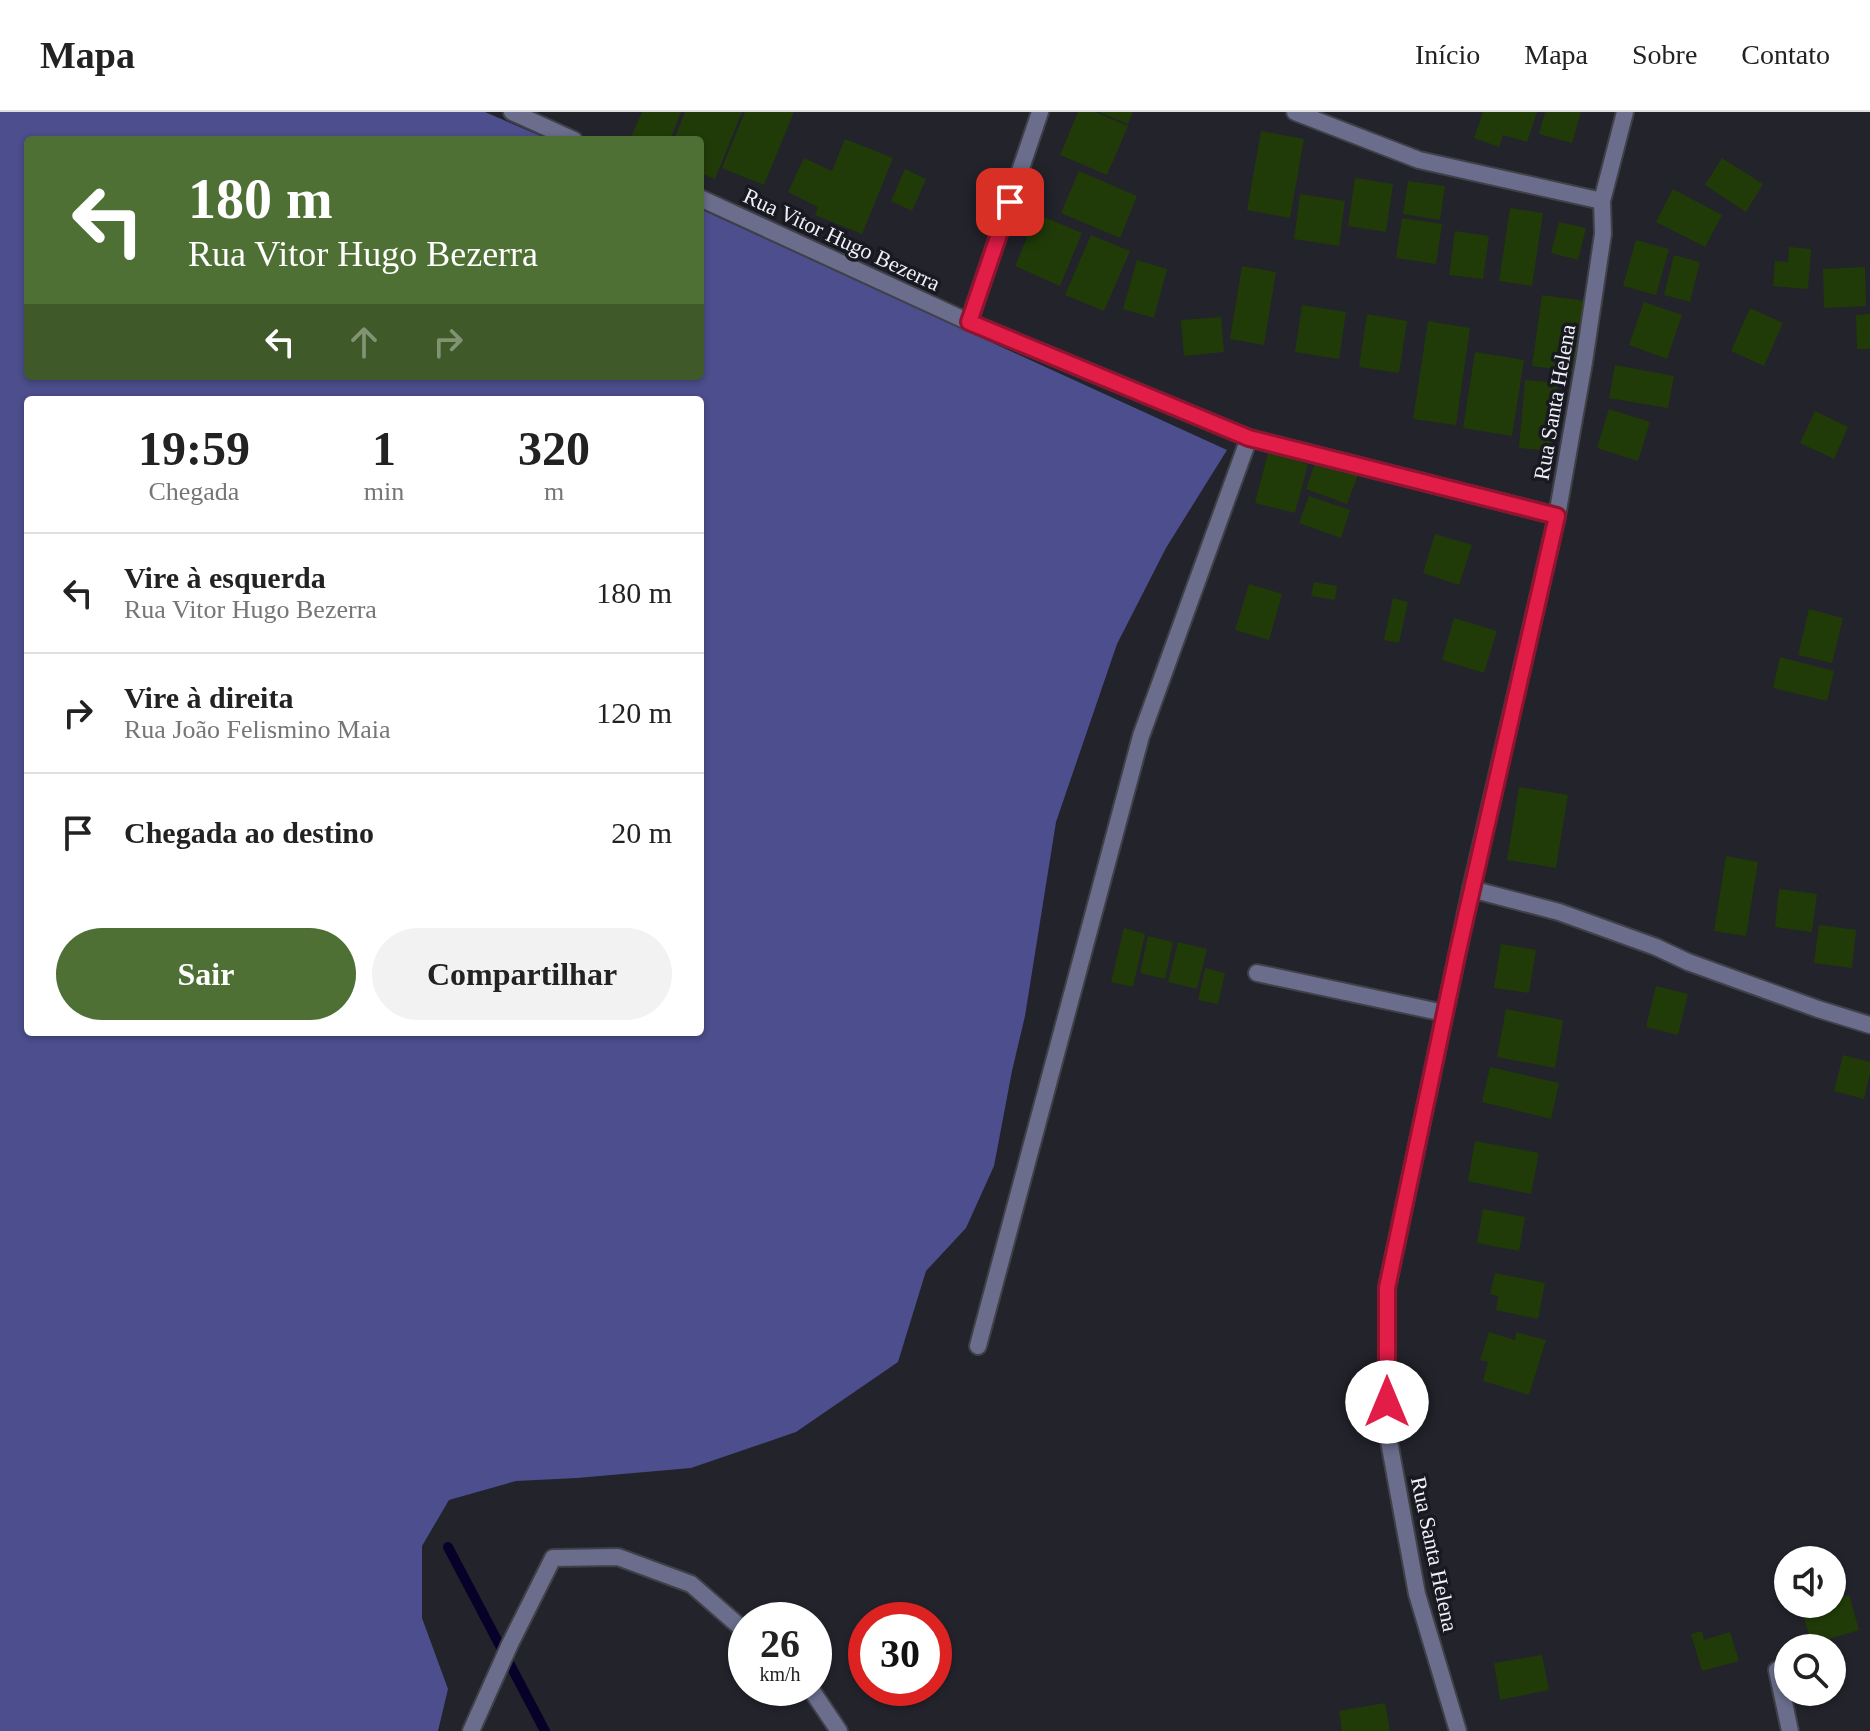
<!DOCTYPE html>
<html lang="pt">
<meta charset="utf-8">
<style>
body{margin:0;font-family:Georgia,serif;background:#f2f2f2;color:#222;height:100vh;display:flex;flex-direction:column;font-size:30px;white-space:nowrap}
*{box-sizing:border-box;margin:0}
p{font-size:26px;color:#767676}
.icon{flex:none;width:44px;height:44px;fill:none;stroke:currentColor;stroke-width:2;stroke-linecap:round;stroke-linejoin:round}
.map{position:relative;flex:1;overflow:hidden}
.sheet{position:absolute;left:24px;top:284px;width:680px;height:640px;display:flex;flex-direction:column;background:#fff;border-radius:8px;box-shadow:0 2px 6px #0004}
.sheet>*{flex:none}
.banner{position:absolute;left:24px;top:24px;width:680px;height:244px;border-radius:8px;box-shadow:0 2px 6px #0004;background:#4f7034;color:#fff;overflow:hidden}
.controls{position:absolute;left:1774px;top:1434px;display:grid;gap:16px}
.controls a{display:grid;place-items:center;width:72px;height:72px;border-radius:50%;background:#fff;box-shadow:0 2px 6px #0004;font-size:40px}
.speed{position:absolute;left:728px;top:1490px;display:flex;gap:16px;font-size:40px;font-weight:700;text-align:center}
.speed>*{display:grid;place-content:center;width:104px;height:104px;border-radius:50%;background:#fff;box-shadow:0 2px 6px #0004;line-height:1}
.speed small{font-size:20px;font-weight:400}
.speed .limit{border:12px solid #d22;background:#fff;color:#111}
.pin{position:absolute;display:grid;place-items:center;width:68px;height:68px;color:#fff;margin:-34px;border-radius:16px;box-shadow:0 4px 12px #0006}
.me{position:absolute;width:88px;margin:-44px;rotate:0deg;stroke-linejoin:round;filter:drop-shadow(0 0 6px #0008)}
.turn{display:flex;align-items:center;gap:28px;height:168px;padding:0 32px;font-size:36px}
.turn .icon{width:104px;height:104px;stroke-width:2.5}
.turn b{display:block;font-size:56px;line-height:68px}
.lanes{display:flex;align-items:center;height:76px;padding:0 32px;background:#0003;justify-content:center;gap:40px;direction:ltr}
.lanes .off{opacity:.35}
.eta{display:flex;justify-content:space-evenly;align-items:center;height:136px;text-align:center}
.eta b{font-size:48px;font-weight:700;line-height:56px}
.button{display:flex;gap:16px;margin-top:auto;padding:16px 32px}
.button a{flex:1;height:92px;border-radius:48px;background:#4f7034;color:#fff;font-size:32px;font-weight:700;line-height:92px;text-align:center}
.button a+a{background:#f2f2f2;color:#222}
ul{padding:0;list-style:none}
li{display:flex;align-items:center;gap:24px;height:120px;padding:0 32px;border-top:2px solid #e0e0e0}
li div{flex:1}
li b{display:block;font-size:30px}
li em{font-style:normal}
header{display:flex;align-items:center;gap:48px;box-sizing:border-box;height:112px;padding:0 40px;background:#fff;border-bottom:2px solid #e0e0e0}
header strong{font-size:38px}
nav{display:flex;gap:44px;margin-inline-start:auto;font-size:28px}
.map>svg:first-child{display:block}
.forest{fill:#4c4e8d;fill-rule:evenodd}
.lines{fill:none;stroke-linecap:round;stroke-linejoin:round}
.stream{stroke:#070129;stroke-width:10}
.building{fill:#203b08}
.lane-casing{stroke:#3f4048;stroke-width:20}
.street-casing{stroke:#3f4048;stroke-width:20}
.lane{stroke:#6a6d8b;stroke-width:16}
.street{stroke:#6a6d8b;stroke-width:16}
.route-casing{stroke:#92132f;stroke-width:20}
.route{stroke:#e11d48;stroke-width:14}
.labels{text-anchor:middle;stroke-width:7;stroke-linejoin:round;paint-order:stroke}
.street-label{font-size:22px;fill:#f0f1f7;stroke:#191922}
</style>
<header>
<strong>Mapa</strong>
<nav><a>Início</a><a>Mapa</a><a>Sobre</a><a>Contato</a></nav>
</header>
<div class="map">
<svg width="1870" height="1619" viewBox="0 0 1870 1619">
<rect width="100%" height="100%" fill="#22232b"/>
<path class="forest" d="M 0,0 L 485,0 L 550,28 L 28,28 L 28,264 L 700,264 L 700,97 L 1227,338 L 1166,436 L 1117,532 L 1056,710 L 1025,904 L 1012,959 L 994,1054 L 966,1116 L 926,1159 L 898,1250 L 796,1320 L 691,1356 L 577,1366 L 516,1369 L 449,1388 L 422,1434 L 422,1506 L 448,1577 L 438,1619 L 0,1619 ZM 28,288 L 700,288 L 700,920 L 28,920 Z"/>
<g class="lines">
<path class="stream" d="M 448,1435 L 545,1619"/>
</g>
<g class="building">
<path d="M 642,0 L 681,0 L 670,28 L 638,28 L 631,25 Z"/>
<path d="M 685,0 L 742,0 L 715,67 L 700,61 L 700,28 L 674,28 Z"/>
<path d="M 745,0 L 794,0 L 764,73 L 722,56 Z"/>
<path d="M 1078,0 L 1095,0 L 1128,14 L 1107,63 L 1060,43 Z"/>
<path d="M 1099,0 L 1133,0 L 1128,12 Z"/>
<path d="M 1483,0 L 1537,0 L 1527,30 L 1503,23 L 1499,35 L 1474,26 Z"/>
<path d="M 1545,0 L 1581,0 L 1572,31 L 1539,22 Z"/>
<path d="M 1261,19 L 1304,27 L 1290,106 L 1247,98 Z"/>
<path d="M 845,27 L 893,46 L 862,122 L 815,103 L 818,95 L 788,80 L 804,46 L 832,59 Z"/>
<path d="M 1722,46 L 1763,72 L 1746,100 L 1705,73 Z"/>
<path d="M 905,57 L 926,67 L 912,99 L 891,89 Z"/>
<path d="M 1079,59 L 1137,84 L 1120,126 L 1061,101 Z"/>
<path d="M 1355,66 L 1393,72 L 1386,120 L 1348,114 Z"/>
<path d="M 1408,69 L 1445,74 L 1440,108 L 1403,102 Z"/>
<path d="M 1673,77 L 1722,103 L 1705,135 L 1656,110 Z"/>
<path d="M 1300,82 L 1345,89 L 1339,134 L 1294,127 Z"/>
<path d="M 1510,96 L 1543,101 L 1532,174 L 1499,169 Z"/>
<path d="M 1037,102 L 1082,121 L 1060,174 L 1015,154 Z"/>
<path d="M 1402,106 L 1442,112 L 1436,152 L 1396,146 Z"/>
<path d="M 1559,110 L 1586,116 L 1578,148 L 1551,141 Z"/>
<path d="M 1455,119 L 1489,124 L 1483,167 L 1449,163 Z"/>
<path d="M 1091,123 L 1130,139 L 1104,199 L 1065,183 Z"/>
<path d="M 1636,128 L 1669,137 L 1656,183 L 1623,174 Z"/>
<path d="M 1789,135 L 1811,137 L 1808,177 L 1773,174 L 1775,149 L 1788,150 Z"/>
<path d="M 1674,143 L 1700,150 L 1690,190 L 1664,183 Z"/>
<path d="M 1137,148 L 1167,157 L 1154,206 L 1123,197 Z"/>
<path d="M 1242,154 L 1276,160 L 1264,233 L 1230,227 Z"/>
<path d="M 1865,155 L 1866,194 L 1824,196 L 1823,157 Z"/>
<path d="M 1542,183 L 1586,189 L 1575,260 L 1532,254 Z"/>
<path d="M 1644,190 L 1682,203 L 1667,247 L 1629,233 Z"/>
<path d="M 1302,193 L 1346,200 L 1339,247 L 1295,240 Z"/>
<path d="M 1750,196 L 1783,211 L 1764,254 L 1731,239 Z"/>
<path d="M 1367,202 L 1407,209 L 1399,261 L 1359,255 Z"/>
<path d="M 1870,202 L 1870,237 L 1857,237 L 1856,203 Z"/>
<path d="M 1221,205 L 1224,240 L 1184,244 L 1181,208 Z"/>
<path d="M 1428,209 L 1470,216 L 1456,313 L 1413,307 Z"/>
<path d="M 1475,240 L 1524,248 L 1512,324 L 1463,316 Z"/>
<path d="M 1615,253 L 1674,264 L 1668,296 L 1609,286 Z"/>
<path d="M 1525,268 L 1558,271 L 1552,339 L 1519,336 Z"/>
<path d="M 1609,297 L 1650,310 L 1638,349 L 1597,336 Z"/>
<path d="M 1815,299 L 1848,315 L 1834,347 L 1800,331 Z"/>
<path d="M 1268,341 L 1308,352 L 1295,401 L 1255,391 Z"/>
<path d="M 1317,345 L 1359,360 L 1347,392 L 1306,377 Z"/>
<path d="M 1309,384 L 1350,398 L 1341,426 L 1299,411 Z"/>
<path d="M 1435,422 L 1472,433 L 1459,473 L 1423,461 Z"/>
<path d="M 1314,470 L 1337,474 L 1335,488 L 1311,484 Z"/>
<path d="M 1249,472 L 1282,482 L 1269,528 L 1235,518 Z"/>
<path d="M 1393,486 L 1408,490 L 1399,531 L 1384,528 Z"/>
<path d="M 1809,497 L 1843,506 L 1832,551 L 1798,543 Z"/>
<path d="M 1454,506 L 1497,519 L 1484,561 L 1442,548 Z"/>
<path d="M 1780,545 L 1834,559 L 1827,589 L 1773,576 Z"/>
<path d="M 1519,675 L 1568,683 L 1556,756 L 1507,748 Z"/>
<path d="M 1726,744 L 1758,750 L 1746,824 L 1714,819 Z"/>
<path d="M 1779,777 L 1817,782 L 1812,820 L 1775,815 Z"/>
<path d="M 1819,813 L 1856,818 L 1852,856 L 1814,851 Z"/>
<path d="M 1124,816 L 1145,822 L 1133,875 L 1111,870 Z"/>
<path d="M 1148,824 L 1173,830 L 1165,867 L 1140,861 Z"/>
<path d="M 1178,830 L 1207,837 L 1197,877 L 1168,870 Z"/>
<path d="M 1501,832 L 1536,838 L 1529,881 L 1494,876 Z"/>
<path d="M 1205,856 L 1225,861 L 1218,892 L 1198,888 Z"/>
<path d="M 1656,874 L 1688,882 L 1678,923 L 1646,915 Z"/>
<path d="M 1506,897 L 1563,908 L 1555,956 L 1497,945 Z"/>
<path d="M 1843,943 L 1870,950 L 1870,961 L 1864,987 L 1834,979 Z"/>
<path d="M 1490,955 L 1559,971 L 1551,1007 L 1482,990 Z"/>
<path d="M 1475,1029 L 1539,1041 L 1531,1082 L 1468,1069 Z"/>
<path d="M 1483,1097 L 1525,1105 L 1519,1139 L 1477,1131 Z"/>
<path d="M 1495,1161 L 1545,1171 L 1538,1207 L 1496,1198 L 1498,1184 L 1490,1182 Z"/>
<path d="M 1489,1220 L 1515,1228 L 1516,1220 L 1546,1228 L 1529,1283 L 1483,1269 L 1488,1250 L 1480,1248 Z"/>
<path d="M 1849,1483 L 1859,1518 L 1812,1532 L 1801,1497 L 1818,1492 L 1832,1492 L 1832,1488 Z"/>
<path d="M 1702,1519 L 1704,1528 L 1730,1520 L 1739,1549 L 1702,1559 L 1691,1522 Z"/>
<path d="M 1542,1543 L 1549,1578 L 1500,1588 L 1494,1551 Z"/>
<path d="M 1385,1591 L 1390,1619 L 1342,1619 L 1339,1599 Z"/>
</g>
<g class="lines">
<g class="lane-casing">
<g id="lane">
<path d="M 1257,861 L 1444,901"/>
<path d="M 1777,1558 L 1790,1619"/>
</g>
</g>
<g class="street-casing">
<g id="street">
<path d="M 512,0 L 574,28"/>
<path d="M 1295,0 L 1419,48 L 1602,89"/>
<path d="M 700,86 L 969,210 L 1249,326 L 1557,404"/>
<path d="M 969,210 L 1040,0"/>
<path d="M 1471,777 L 1559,800 L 1656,835 L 1688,850 L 1818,897 L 1870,913"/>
<path d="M 978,1234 L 1141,624 L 1249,326"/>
<path d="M 810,1576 L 839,1619"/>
<path d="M 471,1619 L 510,1532 L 553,1446 L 618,1445 L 691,1472 L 746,1520"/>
<path d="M 1458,1619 L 1417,1482 L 1387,1318 L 1387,1176 L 1471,777 L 1557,404 L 1584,250 L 1603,122 L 1602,89 L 1625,0"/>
</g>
</g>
<use href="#lane" class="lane"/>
<use href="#street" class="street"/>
</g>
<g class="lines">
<g class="route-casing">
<path id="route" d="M 1010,90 L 969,210 L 1249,326 L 1557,404 L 1458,839 L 1387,1176 L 1387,1290"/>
</g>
<use href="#route" class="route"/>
</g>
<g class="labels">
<g class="street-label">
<text transform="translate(842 127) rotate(25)" y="8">Rua Vitor Hugo Bezerra</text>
<text transform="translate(1554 290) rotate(-80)" y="8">Rua Santa Helena</text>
<text transform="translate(1435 1442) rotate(78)" y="8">Rua Santa Helena</text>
</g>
</g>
</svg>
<div class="controls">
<a><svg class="icon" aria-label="sound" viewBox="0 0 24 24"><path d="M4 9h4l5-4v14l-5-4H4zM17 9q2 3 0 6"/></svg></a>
<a><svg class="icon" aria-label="search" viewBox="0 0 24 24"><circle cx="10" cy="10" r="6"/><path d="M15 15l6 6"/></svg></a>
</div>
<div class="speed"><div>26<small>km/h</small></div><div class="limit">30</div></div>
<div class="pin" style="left:1010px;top:90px;background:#d93025"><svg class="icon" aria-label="arrive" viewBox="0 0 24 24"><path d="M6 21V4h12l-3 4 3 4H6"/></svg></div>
<svg class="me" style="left:1387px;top:1290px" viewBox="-20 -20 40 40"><circle r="19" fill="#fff"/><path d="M0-13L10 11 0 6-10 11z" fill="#e11d48"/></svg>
<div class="banner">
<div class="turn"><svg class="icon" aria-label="left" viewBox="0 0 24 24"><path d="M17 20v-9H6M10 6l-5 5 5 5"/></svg><div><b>180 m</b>Rua Vitor Hugo Bezerra</div></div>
<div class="lanes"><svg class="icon" aria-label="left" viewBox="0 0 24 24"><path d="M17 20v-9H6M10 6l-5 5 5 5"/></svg><svg class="icon off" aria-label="ahead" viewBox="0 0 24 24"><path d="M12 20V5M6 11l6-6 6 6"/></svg><svg class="icon off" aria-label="right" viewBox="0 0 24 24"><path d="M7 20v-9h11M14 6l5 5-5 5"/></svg></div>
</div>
<section class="sheet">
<div class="eta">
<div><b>19:59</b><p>Chegada</p></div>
<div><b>1</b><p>min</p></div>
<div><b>320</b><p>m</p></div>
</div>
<ul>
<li><svg class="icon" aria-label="left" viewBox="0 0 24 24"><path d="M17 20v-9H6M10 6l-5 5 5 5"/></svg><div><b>Vire à esquerda</b><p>Rua Vitor Hugo Bezerra</p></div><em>180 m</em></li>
<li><svg class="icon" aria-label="right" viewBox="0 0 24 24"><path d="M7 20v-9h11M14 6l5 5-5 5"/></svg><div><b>Vire à direita</b><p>Rua João Felismino Maia</p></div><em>120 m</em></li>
<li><svg class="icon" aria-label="arrive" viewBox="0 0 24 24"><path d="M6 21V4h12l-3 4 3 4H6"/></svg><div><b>Chegada ao destino</b></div><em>20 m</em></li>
</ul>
<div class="button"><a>Sair</a><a>Compartilhar</a></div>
</section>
</div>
